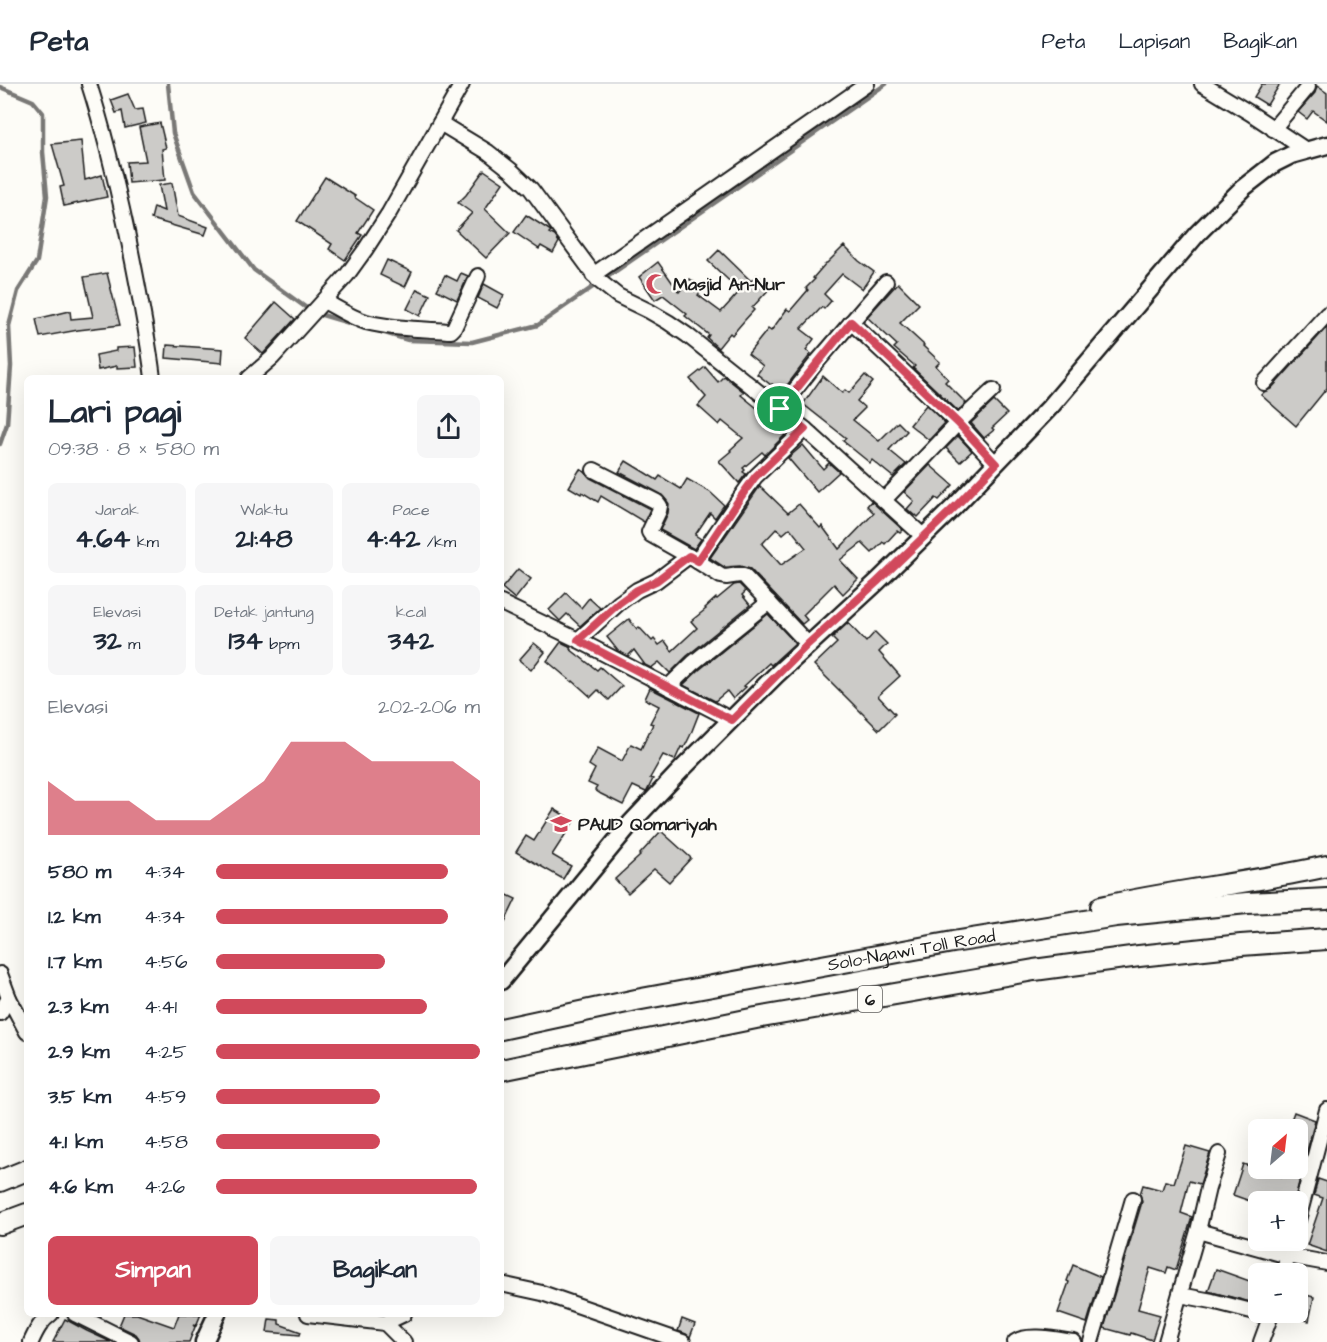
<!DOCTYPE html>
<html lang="id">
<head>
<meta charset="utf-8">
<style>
  body { margin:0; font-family:"Architects Daughter",sans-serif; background:#f6f6f7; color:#1f2937; height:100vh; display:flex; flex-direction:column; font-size:22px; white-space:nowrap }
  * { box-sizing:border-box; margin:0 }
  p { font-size:20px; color:#747a83 }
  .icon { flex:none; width:33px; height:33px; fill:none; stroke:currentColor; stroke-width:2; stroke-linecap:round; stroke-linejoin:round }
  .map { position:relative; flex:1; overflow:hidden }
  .side { position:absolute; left:24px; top:291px; width:480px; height:942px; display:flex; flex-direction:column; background:#fff; border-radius:9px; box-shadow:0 6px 24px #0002 }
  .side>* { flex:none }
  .needle { width:39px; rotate:28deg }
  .buttons { position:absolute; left:1248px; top:1035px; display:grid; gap:12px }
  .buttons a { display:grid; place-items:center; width:60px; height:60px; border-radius:9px; background:#fff; box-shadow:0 6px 24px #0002; font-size:30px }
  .pin { position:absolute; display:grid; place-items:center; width:51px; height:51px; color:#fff; margin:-26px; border:3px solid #fff; border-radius:50%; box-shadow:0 2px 6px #0007 }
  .round { display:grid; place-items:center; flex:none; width:63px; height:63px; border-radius:9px; background:#f6f6f7 }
  .head { display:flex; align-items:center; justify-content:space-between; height:102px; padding:0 24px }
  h1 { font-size:33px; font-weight:700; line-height:45px }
  .figures { display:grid; grid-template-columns:repeat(3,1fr); gap:9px; height:102px; padding:6px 24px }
  .figures div { display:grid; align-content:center; border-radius:9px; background:#f6f6f7; text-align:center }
  .figures b { font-size:26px; font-weight:700 }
  .figures small { font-size:16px; font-weight:400 }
  .figures p { font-size:16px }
  .chart { height:168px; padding:12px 24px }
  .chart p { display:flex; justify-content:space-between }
  .chart svg { width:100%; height:108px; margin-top:6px; fill:#d1495b; opacity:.7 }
  .button { display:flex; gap:12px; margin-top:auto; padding:12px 24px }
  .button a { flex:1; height:69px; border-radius:9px; background:#d1495b; color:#fff; font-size:24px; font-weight:700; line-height:69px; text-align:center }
  .button a+a { background:#f6f6f7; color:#1f2937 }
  ul { padding:0 24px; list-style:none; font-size:20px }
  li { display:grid; grid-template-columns:96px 72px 1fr; align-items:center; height:45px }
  li i { height:15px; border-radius:8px; background:#d1495b }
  header { display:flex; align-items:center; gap:36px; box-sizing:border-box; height:84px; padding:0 30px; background:#fff; border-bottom:2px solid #e0e1e3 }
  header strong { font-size:28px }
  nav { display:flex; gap:33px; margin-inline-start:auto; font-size:21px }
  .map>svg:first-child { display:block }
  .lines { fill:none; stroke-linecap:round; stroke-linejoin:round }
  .stream { stroke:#797876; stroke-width:4.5 }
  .building { fill:#cccbc8; stroke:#1c1c1c; stroke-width:1.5; fill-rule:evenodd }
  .minor-casing { stroke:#1c1c1c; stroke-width:18 }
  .major-casing { stroke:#1c1c1c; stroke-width:21 }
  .highway-casing { stroke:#1c1c1c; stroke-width:24 }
  .minor { stroke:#fdfcf7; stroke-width:14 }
  .major { stroke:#fdfcf7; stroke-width:16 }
  .highway { stroke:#fdfcf7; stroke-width:20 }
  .route-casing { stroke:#fff; stroke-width:12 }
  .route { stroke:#d1495b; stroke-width:8 }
  .labels { text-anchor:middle; stroke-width:4.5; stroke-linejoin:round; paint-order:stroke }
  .shield { fill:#fdfcf7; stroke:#605f5e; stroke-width:1.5 }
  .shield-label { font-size:16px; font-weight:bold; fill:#1c1c1c }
  .poi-label { font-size:18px; font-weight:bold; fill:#1c1c1c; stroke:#fdfcf7; text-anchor:start }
  .street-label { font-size:18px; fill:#1c1c1c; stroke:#fdfcf7 }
</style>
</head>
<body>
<header>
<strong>Peta</strong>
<nav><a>Peta</a><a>Lapisan</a><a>Bagikan</a></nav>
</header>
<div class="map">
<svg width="1327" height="1258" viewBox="0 0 1327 1258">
  <rect width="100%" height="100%" fill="#fdfcf7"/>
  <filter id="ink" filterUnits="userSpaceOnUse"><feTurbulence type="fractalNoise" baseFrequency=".0167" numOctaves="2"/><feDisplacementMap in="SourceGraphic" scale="12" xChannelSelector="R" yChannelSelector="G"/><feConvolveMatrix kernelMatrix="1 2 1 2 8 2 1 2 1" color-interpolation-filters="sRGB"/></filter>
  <g filter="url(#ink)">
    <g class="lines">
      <g class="stream">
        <path d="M168 0 173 49 194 108 254 186 312 228 356 241"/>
        <path d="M0 3 33 17 43 29V68L47 112 37 177 18 207 9 242 11 282 7 340 0 360"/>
        <path d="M375 246 408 256 472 258 538 241 886 0"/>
      </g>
    </g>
    <g class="building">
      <path d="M1262 0H1280L1267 21 1254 13Z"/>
      <path d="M1317 2 1327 9V37L1313 27 1307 35 1298 28 1315 9Z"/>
      <path d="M128 10 135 26 143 25 146 39 125 44 122 27 116 29 111 16Z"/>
      <path d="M160 39 166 64 162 65 165 96 129 99 127 78 146 77 139 43Z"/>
      <path d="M81 57 85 96 102 91 107 113 64 122 60 103 64 102 52 60Z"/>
      <path d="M484 86 503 99 485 125 510 149 486 174 456 146 472 129 458 119 466 111Z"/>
      <path d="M325 93 355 112 354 113 373 126 358 149 362 151 345 176 329 165 332 160 297 137Z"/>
      <path d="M172 99 178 132 208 143 205 151 151 135 154 123 164 127 159 101Z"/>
      <path d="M526 131 551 147 549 149 555 152 559 158 553 169 541 162 539 165 514 148Z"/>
      <path d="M844 162 859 177 874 188 862 205 842 190 824 210 831 217 824 225 822 223 801 245 814 255 806 266 811 270 782 308 772 300 771 301 757 290 763 282 748 270 768 245 771 247 787 225 790 227 808 206 806 204 815 195 813 194 826 179H827Z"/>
      <path d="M719 166 751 197 757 191 771 203 752 224 754 226 744 237 732 251 730 249 718 264 707 254 709 251 685 232 687 230 663 211 655 216 639 193 658 178 679 208 690 195 703 205 698 211 721 228 740 207 708 177Z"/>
      <path d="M387 176 412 188 405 203 380 191Z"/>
      <path d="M107 189 120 241 78 246 40 253 36 235 70 227 71 235 93 233 84 193Z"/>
      <path d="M461 189 468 192 457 216 437 206 445 191 457 197Z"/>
      <path d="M898 199 919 220 900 239 924 261 923 262 940 278 936 282 948 295 945 298 966 319 958 327 913 284 915 282 894 264 897 261 867 233Z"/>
      <path d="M484 200 504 211 497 224 478 214Z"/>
      <path d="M417 205 430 211 420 232 407 225Z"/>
      <path d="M276 218 295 235 263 270 245 254Z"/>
      <path d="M1327 243V304L1296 342 1261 311 1264 308 1271 305Z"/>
      <path d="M167 261 223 265 222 279 166 274Z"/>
      <path d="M135 263 137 283 117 284V282L98 286 96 271 116 267V264Z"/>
      <path d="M705 283 718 298 724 292 744 308 741 311 768 333 786 350 765 371 762 368 743 384 745 386 743 388 746 390 739 399 719 377 731 367 730 366 743 354 722 337 719 341 698 322 706 313 690 295Z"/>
      <path d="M865 291 873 298 857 317 865 324 853 336 879 357 898 338 907 347 889 366 906 380 893 393 872 376 870 379 843 357 846 354 803 320 823 292 842 309 845 306 849 309Z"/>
      <path d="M994 317 1007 330 992 344 994 346 984 354 971 339Z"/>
      <path d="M926 321 945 339 929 356 910 341Z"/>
      <path d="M958 352 972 367 960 378 946 364Z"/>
      <path d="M803 361 823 385 829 379 839 388 817 408 788 374Z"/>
      <path d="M626 377 657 396 660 392 681 405 687 395 710 408 724 421 715 434 710 429 695 451 701 455 694 465 660 446 668 429 669 420 667 417 661 410 619 388Z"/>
      <path d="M930 381 953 401 939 416 936 414 918 433 916 431 915 432 907 425 914 417 904 408Z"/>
      <path d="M580 385 585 388 590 394 650 425 644 438 601 412 598 418 582 408 581 410 569 403Z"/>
      <path d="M760 402 788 429 799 420 820 444 822 442 839 465 874 429 867 422 871 417 903 446 900 449 897 447 885 460 883 458 872 469 862 459 840 476 858 495 843 510 834 500 803 531 807 536 802 540 750 485 740 482 724 483 710 474ZM777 444 783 450 790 444 806 464 781 481 762 460Z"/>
      <path d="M518 485 531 495 515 515 502 504Z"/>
      <path d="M739 500 746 507 742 511 750 521 687 572 670 589 659 578 651 584 645 581 634 566 628 572 618 567 607 553 629 535 637 545 639 543 652 557 654 555 659 561 665 557 672 567 697 544 691 537 706 525 705 524 716 514 717 515 734 501Z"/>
      <path d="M566 509 581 524 589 514 600 524 580 542 567 530 560 537 549 526Z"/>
      <path d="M768 530 795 559 771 581 769 579 744 602 746 603 733 615 727 607 715 617 683 601 699 586Z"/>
      <path d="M848 539 866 558 875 548 887 560 879 568 900 592 878 612 895 630 879 646 814 581 837 559 832 554Z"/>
      <path d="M561 558 571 563 570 565 597 586 600 583 622 602 609 616 598 606 591 613 573 597 572 598 547 577Z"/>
      <path d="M534 559 545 568 531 586 519 576Z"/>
      <path d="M650 604 699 629 690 652 684 664 681 663 675 676 663 671 650 694 653 695 647 707 646 708 633 702 623 721 601 710 595 706 597 703 588 699 595 685 589 681 598 664 622 677 631 660 641 665 653 640 650 639 659 622 645 615Z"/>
      <path d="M554 725 574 737 552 771 571 782 563 795 516 768 526 752 534 757Z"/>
      <path d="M661 747 691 774 669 798 654 785 628 809 615 795 640 772 639 771Z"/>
      <path d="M501 808 516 815 501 846Z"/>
      <path d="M1294 1028 1315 1036 1294 1118H1287L1272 1113 1270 1118H1258V1120L1233 1111 1243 1080 1283 1093 1285 1088 1291 1089 1292 1084H1298V1064L1302 1048 1298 1047V1046L1288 1044Z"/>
      <path d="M1186 1062 1210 1069 1200 1100 1189 1097 1181 1129 1192 1133 1176 1186 1168 1183 1166 1189 1150 1184 1138 1225 1160 1231 1152 1256 1131 1249 1130 1251 1104 1244 1142 1118 1140 1110 1143 1101 1162 1106 1165 1097 1174 1099Z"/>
      <path d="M1318 1095 1327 1098V1168L1307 1161 1323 1114 1314 1111Z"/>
      <path d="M1073 1181 1101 1193 1087 1239 1058 1229 1069 1198 1067 1197Z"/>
      <path d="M1216 1185 1258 1200V1220L1208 1207Z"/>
      <path d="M1298 1209 1314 1213 1309 1237 1298 1234Z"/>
      <path d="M124 1230H137L174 1243 179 1230H201L196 1242 193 1241 195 1243 189 1258H140L139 1254 136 1250 119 1242Z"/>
      <path d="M65 1235 87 1247 111 1258H53Z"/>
      <path d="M269 1235 279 1236V1240L301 1248 300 1251 267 1248Z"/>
      <path d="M682 1235 695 1240 690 1253 686 1250 678 1247Z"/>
    </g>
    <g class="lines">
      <g class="minor-casing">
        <g id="minor">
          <path d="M89 0C105 50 116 97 127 148 137 197 147 245 153 294"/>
          <path d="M1202 0 1250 29 1306 66"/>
          <path d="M440 39 488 68 512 87 531 105 598 196 618 212 649 227 668 238 687 251 805 345 923 452"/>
          <path d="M1273 45 1308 3"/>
          <path d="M593 191 867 0"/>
          <path d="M324 217C337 224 352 234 366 238 394 245 422 245 451 247L454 244 478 192"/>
          <path d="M851 238 958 339 996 380"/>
          <path d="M249 294 272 274 347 191 365 166 389 129 462 0"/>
          <path d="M1264 299 1327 230"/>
          <path d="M780 325 817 278 886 198"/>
          <path d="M594 386 657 418 660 422 659 427 649 448 651 451 697 477 721 492 726 493 739 491 744 492 808 560"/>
          <path d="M884 416 958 339 993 306"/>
          <path d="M697 477 740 414 755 393 805 345"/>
          <path d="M501 519 578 556 732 636"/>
          <path d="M578 556 619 519 637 506 656 497 689 472"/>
          <path d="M668 603 693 579 769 518"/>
          <path d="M0 890 9 914 27 948"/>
          <path d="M0 929 9 914"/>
          <path d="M1298 1136 1327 1026"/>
          <path d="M1198 1147 1288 1172 1327 1179"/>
          <path d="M1283 1190 1292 1156"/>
          <path d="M501 1200 542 1209 683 1258"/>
          <path d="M1180 1211 1212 1217 1271 1232"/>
          <path d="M75 1230 131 1258"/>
          <path d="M308 1230 385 1239 404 1258"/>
          <path d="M385 1239 404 1230"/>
          <path d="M31 1258C36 1247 41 1237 51 1230"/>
          <path d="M1015 1258C1027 1249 1059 1256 1074 1258"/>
          <path d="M1091 1258 1133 1115"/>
          <path d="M1166 1258 1198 1147 1208 1104 1219 1070"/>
          <path d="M1261 1258 1272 1228"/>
        </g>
      </g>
      <g class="major-casing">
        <g id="major">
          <path d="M501 897 631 739 681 686 776 591 877 498 955 422 1051 322 1197 150 1243 104 1275 79 1291 71 1327 61"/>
          <path d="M204 1258 217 1230"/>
        </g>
      </g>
      <g class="highway-casing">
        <g id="highway">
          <path d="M1101 823C1176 806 1252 799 1327 782"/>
          <path id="s1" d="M501 945 636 916 953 858 1116 832 1247 819 1327 815"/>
          <path d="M501 986 756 934 1034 886 1139 872 1241 861 1327 855"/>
          <path d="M0 1097 27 1086"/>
          <path d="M0 1140 27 1130"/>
        </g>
      </g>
      <use href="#minor" class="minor"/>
      <use href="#major" class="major"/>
      <use href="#highway" class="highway"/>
    </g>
  </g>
  <g class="lines" filter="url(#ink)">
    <g class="route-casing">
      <path id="route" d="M851 238 958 339 996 380 956 422 877 498 808 560 732 636 578 556 619 519 637 506 656 497 689 472 698 477 740 414 755 393 805 345 780 325Z"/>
    </g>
    <use href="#route" class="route"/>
  </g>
  <defs>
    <g id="mosque-bare" transform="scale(1.62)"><path d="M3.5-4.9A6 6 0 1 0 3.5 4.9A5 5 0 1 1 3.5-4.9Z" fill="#d1495b" stroke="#fdfcf7" stroke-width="2.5" paint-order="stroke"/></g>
    <g id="school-bare" transform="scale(1.62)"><path d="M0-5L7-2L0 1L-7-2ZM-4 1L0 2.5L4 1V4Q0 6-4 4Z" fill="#d1495b" stroke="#fdfcf7" stroke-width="2.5" paint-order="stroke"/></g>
  </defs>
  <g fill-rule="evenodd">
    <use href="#mosque-bare" x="656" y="200"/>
    <use href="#school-bare" x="561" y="740"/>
  </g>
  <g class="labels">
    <rect class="shield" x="858" y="902" width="24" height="26" rx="4.5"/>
    <g class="shield-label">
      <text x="870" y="921">6</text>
    </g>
    <g class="poi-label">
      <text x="673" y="206">Masjid An-Nur</text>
      <text x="578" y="746">PAUD Qomariyah</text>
    </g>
    <g class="street-label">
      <text dy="6" stroke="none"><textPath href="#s1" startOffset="418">Solo–Ngawi Toll Road</textPath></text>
    </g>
  </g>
</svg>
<div class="buttons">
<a><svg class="needle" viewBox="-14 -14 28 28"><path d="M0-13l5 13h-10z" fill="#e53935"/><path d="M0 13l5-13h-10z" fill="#747a83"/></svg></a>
<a>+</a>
<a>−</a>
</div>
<div class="pin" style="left:780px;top:325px;background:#1e9e55"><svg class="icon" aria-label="arrive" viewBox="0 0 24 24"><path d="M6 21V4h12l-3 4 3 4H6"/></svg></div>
<section class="side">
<div class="head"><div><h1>Lari pagi</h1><p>09:38 · 8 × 580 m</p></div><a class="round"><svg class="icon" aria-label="share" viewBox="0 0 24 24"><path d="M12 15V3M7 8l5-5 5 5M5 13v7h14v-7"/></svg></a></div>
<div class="figures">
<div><p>Jarak</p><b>4.64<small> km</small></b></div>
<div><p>Waktu</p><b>21:48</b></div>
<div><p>Pace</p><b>4:42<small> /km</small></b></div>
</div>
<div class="figures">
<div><p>Elevasi</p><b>32<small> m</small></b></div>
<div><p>Detak jantung</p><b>134<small> bpm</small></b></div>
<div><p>kcal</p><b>342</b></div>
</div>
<div class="chart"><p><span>Elevasi</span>202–206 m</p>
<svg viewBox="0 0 160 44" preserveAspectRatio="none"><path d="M0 44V22L10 30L20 30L30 30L40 38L50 38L60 38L70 30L80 22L90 6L100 6L110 6L120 14L130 14L140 14L150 14L160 22V44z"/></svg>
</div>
<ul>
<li><b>580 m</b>4:34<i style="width:88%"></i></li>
<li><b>1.2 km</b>4:34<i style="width:88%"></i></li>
<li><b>1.7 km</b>4:56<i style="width:64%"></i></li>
<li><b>2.3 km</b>4:41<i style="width:80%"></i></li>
<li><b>2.9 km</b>4:25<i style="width:100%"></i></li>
<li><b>3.5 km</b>4:59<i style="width:62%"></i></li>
<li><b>4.1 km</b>4:58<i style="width:62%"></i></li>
<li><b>4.6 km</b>4:26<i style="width:99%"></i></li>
</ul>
<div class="button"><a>Simpan</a><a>Bagikan</a></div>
</section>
</div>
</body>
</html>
